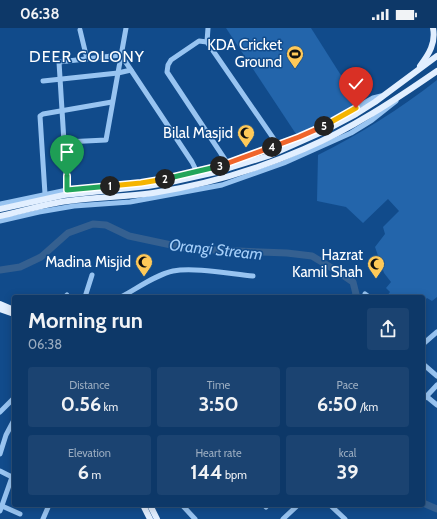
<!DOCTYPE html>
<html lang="en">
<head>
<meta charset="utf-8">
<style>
  body { margin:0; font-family:Cabin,sans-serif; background:#1b4371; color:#f1f3f6; height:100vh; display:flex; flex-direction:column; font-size:15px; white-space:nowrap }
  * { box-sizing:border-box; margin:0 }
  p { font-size:13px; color:#9aacc0 }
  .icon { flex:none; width:22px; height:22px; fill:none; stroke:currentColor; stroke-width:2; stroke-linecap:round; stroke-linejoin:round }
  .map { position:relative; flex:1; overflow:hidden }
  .panel { position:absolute; left:12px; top:267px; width:413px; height:212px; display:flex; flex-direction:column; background:#0d3868; border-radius:4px; box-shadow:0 2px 10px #0003,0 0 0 1px #2d527c }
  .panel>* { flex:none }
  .pin { position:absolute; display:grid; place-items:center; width:34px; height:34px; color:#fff; margin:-41px -17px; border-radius:50% 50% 50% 0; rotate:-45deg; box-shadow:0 0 4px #0007 }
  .pin .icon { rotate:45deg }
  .km { position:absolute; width:20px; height:20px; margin:-10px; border-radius:50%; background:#222; color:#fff; font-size:11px; line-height:20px; text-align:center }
  .round { display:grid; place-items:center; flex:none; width:42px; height:42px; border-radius:4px; background:#1b4371 }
  .headline { display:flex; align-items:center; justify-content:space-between; height:68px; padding:0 16px }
  h1 { font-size:22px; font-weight:800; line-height:30px }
  .figures { display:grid; grid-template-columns:repeat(3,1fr); gap:6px; height:68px; padding:4px 16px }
  .figures div { display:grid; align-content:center; border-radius:4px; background:#1b4371; text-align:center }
  .figures b { font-size:20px; font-weight:800 }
  .figures small { font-size:11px; font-weight:400 }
  .figures p { font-size:11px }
  .status { display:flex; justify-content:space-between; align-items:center; height:28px; padding:0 20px; background:#0d3868; direction:ltr }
  .status svg { height:11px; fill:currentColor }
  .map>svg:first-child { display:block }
  .green { fill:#2365ab }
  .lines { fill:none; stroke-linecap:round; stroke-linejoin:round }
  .river { stroke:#356090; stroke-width:7 }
  .minor { stroke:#98c4f1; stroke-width:5 }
  .major { stroke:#e2efff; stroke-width:6 }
  .split-1-casing { stroke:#fff; stroke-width:8 }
  .split-2-casing { stroke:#fff; stroke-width:8 }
  .split-3-casing { stroke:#fff; stroke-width:8 }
  .split-4-casing { stroke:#fff; stroke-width:8 }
  .split-5-casing { stroke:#fff; stroke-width:8 }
  .split-6-casing { stroke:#fff; stroke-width:8 }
  .split-1 { stroke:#22a559; stroke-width:5 }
  .split-2 { stroke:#f5b400; stroke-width:5 }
  .split-3 { stroke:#22a559; stroke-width:5 }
  .split-4 { stroke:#f0652b; stroke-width:5 }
  .split-5 { stroke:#f0652b; stroke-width:5 }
  .split-6 { stroke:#f5b400; stroke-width:5 }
  .labels { text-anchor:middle; stroke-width:3; stroke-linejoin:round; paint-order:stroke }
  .poi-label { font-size:15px; fill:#fff; stroke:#114b8b; text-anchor:end }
  .neighbourhood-label { font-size:16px; letter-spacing:1px; fill:#fff; stroke:#114b8b }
  .water-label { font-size:16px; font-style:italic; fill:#a4cef9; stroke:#114b8b }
</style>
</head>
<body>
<div class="status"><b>06:38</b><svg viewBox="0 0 49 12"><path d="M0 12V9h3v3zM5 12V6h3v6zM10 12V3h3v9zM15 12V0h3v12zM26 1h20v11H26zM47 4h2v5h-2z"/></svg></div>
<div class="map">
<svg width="437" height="491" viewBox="0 0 437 491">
  <rect width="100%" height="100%" fill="#114b8b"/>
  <g class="green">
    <path d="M226 0H311L361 79 298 109Z"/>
    <path d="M437 52V269L432 273 427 270 423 274V269H386L390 264 386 260 391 254 384 245 375 219 385 206 383 199 399 183 388 171 363 195 346 179 317 173 318 127C360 106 400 81 437 52Z"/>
  </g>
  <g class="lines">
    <g class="river">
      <path d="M0 242 20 239 41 229 68 205 93 196 106 197 129 208 190 221 287 225 312 228 340 245 353 254 356 266 354 269"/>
      <path d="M423 475 437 481"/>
    </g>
    <g class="minor">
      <path d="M80 2 87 31"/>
      <path d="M207 14 208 0"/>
      <path d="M121 27 192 134 197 144"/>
      <path d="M43 53 118 45 131 42"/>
      <path d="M65 114 106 112 126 0"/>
      <path d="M228 136 167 44 168 37 171 32 199 13 207 14 278 117"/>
      <path d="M67 162 59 34 121 27"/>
      <path d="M45 166 40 88 43 86 112 74"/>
      <path d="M0 176 67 162 141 155 197 144 228 136 313 104 373 70 381 68"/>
      <path d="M0 193 39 184 74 178 130 174 222 157 284 135 351 105 372 92 396 73"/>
      <path d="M365 266 369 269"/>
      <path d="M65 269 67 267"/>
      <path d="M85 269 92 247"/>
      <path d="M121 269C138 260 155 247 173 243 194 239 231 246 253 248"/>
      <path d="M423 316 437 304"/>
      <path d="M423 336 437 348"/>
      <path d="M426 368 437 377"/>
      <path d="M423 372 437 357"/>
      <path d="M0 384 14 370"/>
      <path d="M0 426 6 407 14 392"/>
      <path d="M0 443 12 449"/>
      <path d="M182 477 195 491"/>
      <path d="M264 477 266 479"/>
      <path d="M330 477 345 491"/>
      <path d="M2 478 20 486"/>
      <path d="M0 483 12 449 14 447"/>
      <path d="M43 491 49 477"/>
      <path d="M283 491 298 477"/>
    </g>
    <g class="major">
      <path d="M420 38C429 26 436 15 433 0"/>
      <path d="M0 181 64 167 148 158 171 154 216 144 268 128 322 104 356 86 375 74 437 28"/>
      <path d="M0 188C23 183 45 176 68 173 96 169 125 169 153 165 204 157 256 142 304 121 351 101 395 72 437 43"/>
      <path d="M0 276 14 282"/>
      <path d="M0 281 14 286"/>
      <path d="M143 477 150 491"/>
      <path d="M150 477 157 491"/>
    </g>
  </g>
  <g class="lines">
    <g class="split-1-casing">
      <path id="split-1" d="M67 148V162L110 158"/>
    </g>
    <g class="split-2-casing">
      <path id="split-2" d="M110 158 141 155 165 151"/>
    </g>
    <g class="split-3-casing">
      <path id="split-3" d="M165 151 220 138"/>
    </g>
    <g class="split-4-casing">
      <path id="split-4" d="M220 138 272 119"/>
    </g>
    <g class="split-5-casing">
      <path id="split-5" d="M272 119 299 109 324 98"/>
    </g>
    <g class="split-6-casing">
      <path id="split-6" d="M324 98 356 80"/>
    </g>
    <use href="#split-1" class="split-1"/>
    <use href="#split-2" class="split-2"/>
    <use href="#split-3" class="split-3"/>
    <use href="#split-4" class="split-4"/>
    <use href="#split-5" class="split-5"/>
    <use href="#split-6" class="split-6"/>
  </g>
  <defs>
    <g id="stadium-pin" transform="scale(0.9)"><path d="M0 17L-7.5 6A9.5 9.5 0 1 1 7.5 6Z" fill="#ffc958" stroke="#114b8b"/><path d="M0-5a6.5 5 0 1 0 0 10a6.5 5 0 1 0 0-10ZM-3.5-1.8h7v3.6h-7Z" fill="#111"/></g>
    <g id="mosque-pin" transform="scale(0.9)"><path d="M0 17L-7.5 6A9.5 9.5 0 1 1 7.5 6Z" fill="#ffc958" stroke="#114b8b"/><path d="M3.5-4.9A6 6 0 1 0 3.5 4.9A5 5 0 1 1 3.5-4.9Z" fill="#111"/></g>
  </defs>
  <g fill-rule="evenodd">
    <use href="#stadium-pin" x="295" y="26"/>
    <use href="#mosque-pin" x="246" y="105"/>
    <use href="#mosque-pin" x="144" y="234"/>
    <use href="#mosque-pin" x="376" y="236"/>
  </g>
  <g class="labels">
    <g class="poi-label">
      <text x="282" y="22">KDA Cricket<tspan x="282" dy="17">Ground</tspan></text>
      <text x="233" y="110">Bilal Masjid</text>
      <text x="363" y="232">Hazrat<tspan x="363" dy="17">Kamil Shah</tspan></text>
      <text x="131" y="239">Madina Misjid</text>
    </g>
    <g class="neighbourhood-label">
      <text x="87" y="34">DEER COLONY</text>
    </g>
    <g class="water-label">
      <text transform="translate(216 221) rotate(6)" y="6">Orangi Stream</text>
    </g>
  </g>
</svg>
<div class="pin" style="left:67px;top:148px;background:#1e9e55"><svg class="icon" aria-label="arrive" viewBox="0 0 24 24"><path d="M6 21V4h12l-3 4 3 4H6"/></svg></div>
<div class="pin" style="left:356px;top:80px;background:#d93025"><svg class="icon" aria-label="check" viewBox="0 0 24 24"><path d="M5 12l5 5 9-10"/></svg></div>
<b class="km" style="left:110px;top:158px">1</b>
<b class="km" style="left:165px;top:151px">2</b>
<b class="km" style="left:220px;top:138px">3</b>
<b class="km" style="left:272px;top:119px">4</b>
<b class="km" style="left:324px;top:98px">5</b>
<section class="panel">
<div class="headline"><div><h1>Morning run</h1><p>06:38</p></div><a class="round"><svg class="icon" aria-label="share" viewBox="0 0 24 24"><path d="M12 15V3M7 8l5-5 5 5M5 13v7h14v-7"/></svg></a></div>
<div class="figures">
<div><p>Distance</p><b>0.56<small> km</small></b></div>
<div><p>Time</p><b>3:50</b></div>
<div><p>Pace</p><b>6:50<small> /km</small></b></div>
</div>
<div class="figures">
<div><p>Elevation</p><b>6<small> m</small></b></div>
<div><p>Heart rate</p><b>144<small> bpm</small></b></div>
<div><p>kcal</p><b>39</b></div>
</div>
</section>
</div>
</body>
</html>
